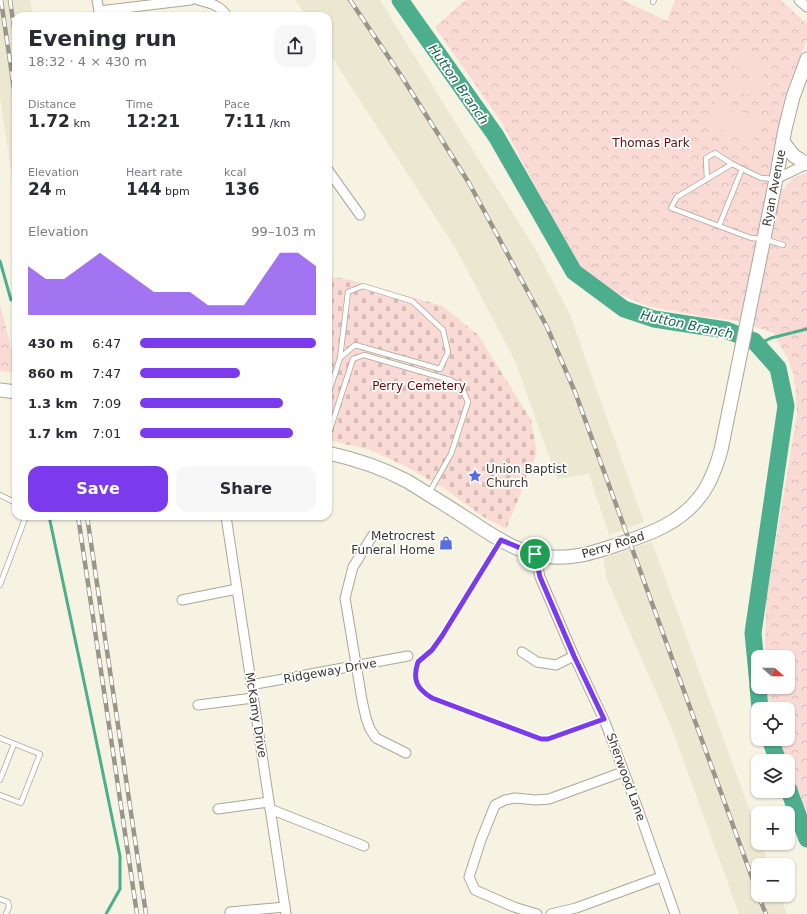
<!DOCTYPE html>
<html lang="en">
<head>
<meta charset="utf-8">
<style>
  body { margin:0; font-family:"DejaVu Sans",sans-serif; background:#f7f7f7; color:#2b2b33; height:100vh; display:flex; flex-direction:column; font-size:15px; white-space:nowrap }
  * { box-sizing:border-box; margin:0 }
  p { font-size:13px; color:#7c7c81 }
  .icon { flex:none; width:22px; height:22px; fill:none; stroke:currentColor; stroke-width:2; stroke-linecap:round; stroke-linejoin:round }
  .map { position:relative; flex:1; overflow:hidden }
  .panel { position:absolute; left:12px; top:12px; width:320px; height:508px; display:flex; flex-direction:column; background:#fff; border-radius:12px; box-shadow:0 1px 3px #0004 }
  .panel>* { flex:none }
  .needle { width:26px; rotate:111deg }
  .tools { position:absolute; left:751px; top:650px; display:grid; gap:8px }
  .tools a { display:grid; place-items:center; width:44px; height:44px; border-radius:8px; background:#fff; box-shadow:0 1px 3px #0004; font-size:20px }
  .pin { position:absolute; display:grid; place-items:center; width:34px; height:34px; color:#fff; margin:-17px; border:2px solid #fff; border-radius:50%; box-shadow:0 1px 4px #0007 }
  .round { display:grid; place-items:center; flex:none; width:42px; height:42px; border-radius:12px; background:#f7f7f7 }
  .head { display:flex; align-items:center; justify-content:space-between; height:68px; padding:0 16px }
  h1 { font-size:22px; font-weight:600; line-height:30px }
  .metrics { display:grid; grid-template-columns:repeat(3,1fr); gap:6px; height:68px; padding:4px 16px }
  .metrics div { display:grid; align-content:center }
  .metrics b { font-size:17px; font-weight:600 }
  .metrics small { font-size:11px; font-weight:400 }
  .metrics p { font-size:11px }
  .chart { height:112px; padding:8px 16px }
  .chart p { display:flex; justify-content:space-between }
  .chart svg { width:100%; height:72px; margin-top:4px; fill:#7c3aed; opacity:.7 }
  .cta { display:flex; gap:8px; margin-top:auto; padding:8px 16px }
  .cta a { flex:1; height:46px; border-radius:12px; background:#7c3aed; color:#fff; font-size:16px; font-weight:600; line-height:46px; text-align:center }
  .cta a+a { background:#f7f7f7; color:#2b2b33 }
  ul { padding:0 16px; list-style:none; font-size:13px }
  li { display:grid; grid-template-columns:64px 48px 1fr; align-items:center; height:30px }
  li i { height:10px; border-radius:5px; background:#7c3aed }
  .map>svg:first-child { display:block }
  .built { fill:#ece7d0 }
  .forest { fill:url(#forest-crowns) }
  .cemetery { fill:url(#cemetery-stones) }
  .pitch { fill:#fadad5 }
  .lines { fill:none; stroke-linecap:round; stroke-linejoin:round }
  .stream { stroke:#4cae8c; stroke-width:3 }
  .river { stroke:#4cae8c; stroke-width:17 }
  .lane-casing { stroke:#aaa798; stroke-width:6 }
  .street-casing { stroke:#aaa798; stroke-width:11 }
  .secondary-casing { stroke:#aaa798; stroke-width:15 }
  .lane { stroke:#fff; stroke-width:4.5 }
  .street { stroke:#fff; stroke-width:9 }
  .secondary { stroke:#fff; stroke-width:13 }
  .rail-casing { stroke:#98968b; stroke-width:4.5 }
  .rail { stroke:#fff; stroke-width:3; stroke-dasharray:9; stroke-linecap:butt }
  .route-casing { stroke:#fff; stroke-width:8 }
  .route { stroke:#7c3aed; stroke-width:5 }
  .labels { text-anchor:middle; stroke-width:3.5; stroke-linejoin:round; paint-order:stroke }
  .park-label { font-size:12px; fill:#5b0e0c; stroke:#fff }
  .street-label { font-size:12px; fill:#383731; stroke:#fff }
  .poi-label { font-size:12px; fill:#383731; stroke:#fff; text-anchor:start }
  .water-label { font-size:13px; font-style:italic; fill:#19644c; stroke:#fff }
</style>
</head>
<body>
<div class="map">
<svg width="807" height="914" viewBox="0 0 807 914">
  <defs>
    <pattern id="forest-crowns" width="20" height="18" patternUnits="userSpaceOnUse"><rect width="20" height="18" fill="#fadad5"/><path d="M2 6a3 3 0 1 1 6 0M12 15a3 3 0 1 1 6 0" fill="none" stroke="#d7bcb7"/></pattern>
    <pattern id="cemetery-stones" width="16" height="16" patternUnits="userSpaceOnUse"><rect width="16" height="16" fill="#fadad5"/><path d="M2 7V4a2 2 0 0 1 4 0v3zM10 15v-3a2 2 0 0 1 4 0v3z" fill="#d7bcb7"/></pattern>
  </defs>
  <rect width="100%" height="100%" fill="#f6f3e3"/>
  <g class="built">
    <path d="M0 0H30L33 16H16V204L0 97Z"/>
    <path d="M295 0H380L450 114 538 253 570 315 644 522 609 535 589 474 557 479 516 363 456 249 328 51V16H306Z"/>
    <path d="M652 542 758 834V843H761L769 865H758V895H780L787 914H739L671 726 607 580 603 558Z"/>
  </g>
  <g class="forest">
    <path d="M465 0H623L667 21 675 0H781L807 24V39L784 99 767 186 784 189 793 178 807 173V814L788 764V761L786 760 780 739H788V709H771L765 687H788V657H765L766 601 797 414C796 398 796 380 790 364 786 353 778 344 774 333L738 321 701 316 648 306 611 291 583 270 549 213 502 123 435 27Z"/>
    <path d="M0 304 16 366V373L0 371Z"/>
  </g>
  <path class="cemetery" d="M328 276 351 280 443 306 478 335 531 420 537 453 506 529 485 518 445 489 407 467 371 450 328 440Z"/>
  <g class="pitch">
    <path d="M738 54 768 64 763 77 734 66Z"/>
    <path d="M730 74 760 85 755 97 725 87Z"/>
    <path d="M715 101 761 119 752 142 706 125Z"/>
  </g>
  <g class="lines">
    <g class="stream">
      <path d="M0 261 11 300"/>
      <path d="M757 345 771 338 807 329"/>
      <path d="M49 516 86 691 120 856V889L106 914"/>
    </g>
    <g class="river">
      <path d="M400 0 496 136 574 272 624 309 654 319 726 330 754 341 778 368 786 406 753 633 758 685"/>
      <path d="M758 687 760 709"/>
      <path d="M770 739 778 761"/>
      <path d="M788 788 807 839"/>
    </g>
    <g class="lane-casing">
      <g id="lane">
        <path d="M653 2 654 0"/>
        <path d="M707 179 706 158 715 153 732 164"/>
        <path d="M774 179 761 178 732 164 677 197 671 208 751 238 764 239 783 245"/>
        <path d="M719 226 742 169"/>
        <path d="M328 395 340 358 348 292 363 286 412 301 443 330 448 352 440 369 355 345 340 358"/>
        <path d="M328 436 353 359 364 355 450 380 461 386 468 402 451 454 429 493"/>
        <path d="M0 495 16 503"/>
        <path d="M500 542 442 636 432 650 417 662C413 680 417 689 432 698L541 739H548L604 719"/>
        <path d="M0 585 26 516"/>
        <path d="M0 738 40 754 21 803 0 795"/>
        <path d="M0 780 14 744"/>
        <path d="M0 899 8 902 9 907 6 914"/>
      </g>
    </g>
    <g class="street-casing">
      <g id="street">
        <path d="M97 0 100 16"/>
        <path d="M198 0C210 3 220 5 227 16"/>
        <path d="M799 0 807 7"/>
        <path d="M99 11 191 0"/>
        <path d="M328 170 360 215"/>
        <path d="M776 179 807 164"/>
        <path d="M226 516 286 914"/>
        <path d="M373 535 353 567 345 598 362 700 366 718 370 729 376 738 406 753"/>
        <path d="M535 554 540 577 574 656 605 722 638 809 675 914"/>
        <path d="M182 600 237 589"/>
        <path d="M522 652 537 662 556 665 574 656"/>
        <path d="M251 685 408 656"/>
        <path d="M198 705 253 698"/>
        <path d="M218 809 269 802"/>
        <path d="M270 809 364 846"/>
        <path d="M230 912 285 907"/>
        <path d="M537 914 514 907 475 890 469 877 481 840 495 805 505 800 515 798 536 800 549 799 623 772"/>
        <path d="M551 914 576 908 661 877"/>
      </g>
    </g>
    <g class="secondary-casing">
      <g id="secondary">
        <path d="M783 142 794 156 807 164"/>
        <path d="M0 390 16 392"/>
        <path d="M328 453C356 459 382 468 407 481 428 494 449 507 469 520 490 534 512 549 537 555 568 562 596 552 625 542 652 533 680 522 698 499 710 485 716 468 721 450L776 179 785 129 793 97 807 59"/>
      </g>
    </g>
    <use href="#lane" class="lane"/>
    <use href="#street" class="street"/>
    <use href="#secondary" class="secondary"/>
    <g class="rail-casing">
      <g id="rail">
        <path d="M1 0 16 102"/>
        <path d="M10 0 16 41"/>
        <path d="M350 0 402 77 469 183 547 327 575 392 758 894"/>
        <path d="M78 516 137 914"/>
        <path d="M87 516 146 914"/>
        <path d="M758 895 766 914"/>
      </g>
    </g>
    <use href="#rail" class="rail"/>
  </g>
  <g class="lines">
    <g class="route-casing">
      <path id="route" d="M501 540 535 554 540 577 574 656 604 719 548 739H541L432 698C417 689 412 680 418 662L432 650 442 636Z"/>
    </g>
    <use href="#route" class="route"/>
  </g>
  <defs>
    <g id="sight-bare" transform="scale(1.08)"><path d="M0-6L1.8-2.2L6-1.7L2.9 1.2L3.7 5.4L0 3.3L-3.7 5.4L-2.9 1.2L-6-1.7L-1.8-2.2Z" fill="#576de3" stroke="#fff" stroke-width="2.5" paint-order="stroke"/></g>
    <g id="shop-bare" transform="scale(1.08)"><path d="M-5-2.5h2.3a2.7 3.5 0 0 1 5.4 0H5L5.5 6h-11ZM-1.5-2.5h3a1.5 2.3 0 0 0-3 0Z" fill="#576de3" stroke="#fff" stroke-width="2.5" paint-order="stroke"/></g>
  </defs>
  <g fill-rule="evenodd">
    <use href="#sight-bare" x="475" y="476"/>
    <use href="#shop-bare" x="446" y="543"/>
  </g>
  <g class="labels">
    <g class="park-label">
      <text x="651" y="147">Thomas Park</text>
      <text x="419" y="390">Perry Cemetery</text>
    </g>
    <g class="street-label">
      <text transform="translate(774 188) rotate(-79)" y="4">Ryan Avenue</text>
      <text transform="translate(613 545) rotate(-17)" y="4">Perry Road</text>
      <text transform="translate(330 671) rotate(-10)" y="4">Ridgeway Drive</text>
      <text transform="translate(256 715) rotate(81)" y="4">McKamy Drive</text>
      <text transform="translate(626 777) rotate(70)" y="4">Sherwood Lane</text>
    </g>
    <g class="poi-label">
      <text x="486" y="473">Union Baptist<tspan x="486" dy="14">Church</tspan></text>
      <text x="435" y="540" text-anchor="end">Metrocrest<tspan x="435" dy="14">Funeral Home</tspan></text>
    </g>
    <g class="water-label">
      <text transform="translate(459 84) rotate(55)" y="5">Hutton Branch</text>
      <text transform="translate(687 324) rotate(12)" y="5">Hutton Branch</text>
    </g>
  </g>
</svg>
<div class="tools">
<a><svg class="needle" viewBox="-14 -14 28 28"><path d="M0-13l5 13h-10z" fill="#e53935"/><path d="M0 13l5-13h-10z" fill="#7c7c81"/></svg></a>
<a><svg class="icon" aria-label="locate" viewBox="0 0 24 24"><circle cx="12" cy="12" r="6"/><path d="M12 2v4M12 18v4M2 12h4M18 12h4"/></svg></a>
<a><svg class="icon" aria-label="layers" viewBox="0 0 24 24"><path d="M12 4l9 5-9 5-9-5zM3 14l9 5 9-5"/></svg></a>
<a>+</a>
<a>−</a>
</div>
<div class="pin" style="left:535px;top:554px;background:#1e9e55"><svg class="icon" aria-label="arrive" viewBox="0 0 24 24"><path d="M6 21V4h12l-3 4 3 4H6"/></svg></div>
<section class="panel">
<div class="head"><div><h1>Evening run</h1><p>18:32 · 4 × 430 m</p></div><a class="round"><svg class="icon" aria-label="share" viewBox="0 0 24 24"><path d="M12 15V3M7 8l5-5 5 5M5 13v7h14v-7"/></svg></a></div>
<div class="metrics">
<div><p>Distance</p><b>1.72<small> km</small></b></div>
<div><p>Time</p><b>12:21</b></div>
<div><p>Pace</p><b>7:11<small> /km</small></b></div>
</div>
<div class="metrics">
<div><p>Elevation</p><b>24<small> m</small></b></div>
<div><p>Heart rate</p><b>144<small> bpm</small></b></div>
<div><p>kcal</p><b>136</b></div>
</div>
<div class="chart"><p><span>Elevation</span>99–103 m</p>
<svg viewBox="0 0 160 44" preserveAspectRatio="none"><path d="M0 44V14L10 22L20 22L30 14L40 6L50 14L60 22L70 30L80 30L90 30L100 38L110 38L120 38L130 22L140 6L150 6L160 14V44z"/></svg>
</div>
<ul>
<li><b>430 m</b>6:47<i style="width:100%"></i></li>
<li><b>860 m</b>7:47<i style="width:57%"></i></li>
<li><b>1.3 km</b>7:09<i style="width:81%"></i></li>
<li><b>1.7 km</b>7:01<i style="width:87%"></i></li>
</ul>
<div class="cta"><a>Save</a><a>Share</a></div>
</section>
</div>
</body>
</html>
